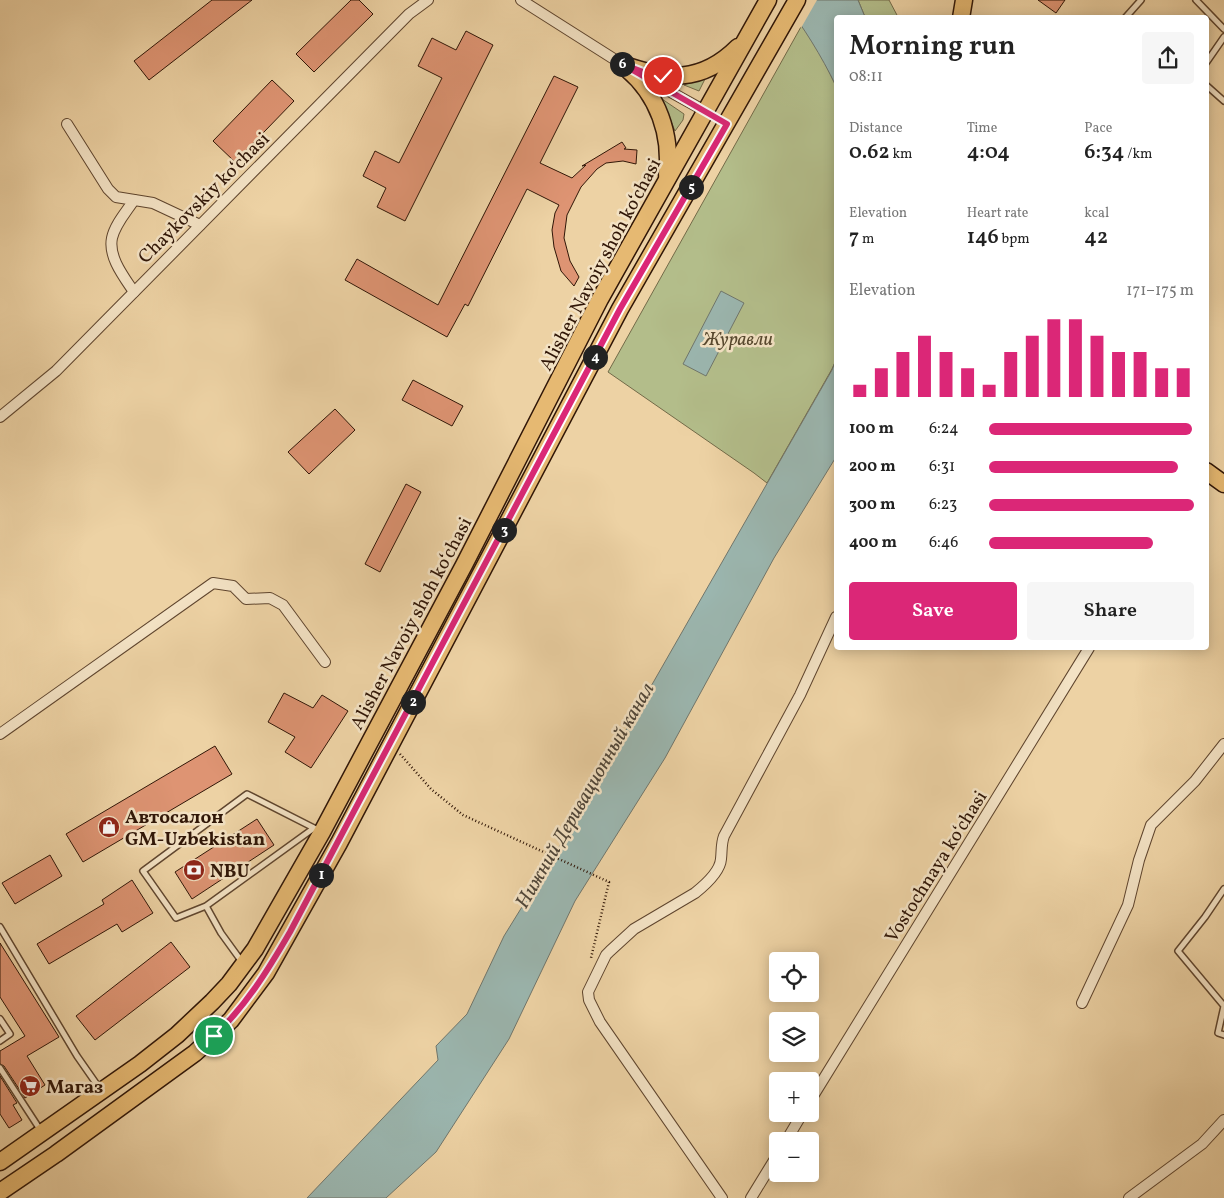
<!DOCTYPE html>
<html lang="en">
<head>
<meta charset="utf-8">
<style>
  body { margin:0; font-family:Vollkorn,serif; background:#f6f6f6; color:#222; height:100vh; display:flex; flex-direction:column; font-size:19px; white-space:nowrap }
  * { box-sizing:border-box; margin:0 }
  p { font-size:16px; color:#767676 }
  .icon { flex:none; width:28px; height:28px; fill:none; stroke:currentColor; stroke-width:2; stroke-linecap:round; stroke-linejoin:round }
  .map { position:relative; flex:1; overflow:hidden }
  .panel { position:absolute; left:834px; top:15px; width:375px; height:635px; display:flex; flex-direction:column; background:#fff; border-radius:5px; box-shadow:0 2px 12px #0003 }
  .panel>* { flex:none }
  .buttons { position:absolute; left:769px; top:952px; display:grid; gap:10px }
  .buttons a { display:grid; place-items:center; width:50px; height:50px; border-radius:5px; background:#fff; box-shadow:0 2px 12px #0003; font-size:25px }
  .pin { position:absolute; display:grid; place-items:center; width:42px; height:42px; color:#fff; margin:-21px; border:2px solid #fff; border-radius:50%; box-shadow:0 1px 5px #0007 }
  .km { position:absolute; width:25px; height:25px; margin:-12px; border-radius:50%; background:#222; color:#fff; font-size:14px; line-height:25px; text-align:center }
  .round { display:grid; place-items:center; flex:none; width:52px; height:52px; border-radius:5px; background:#f6f6f6 }
  .summary { display:flex; align-items:center; justify-content:space-between; height:85px; padding:0 15px }
  h1 { font-size:28px; font-weight:600; line-height:38px }
  .metrics { display:grid; grid-template-columns:repeat(3,1fr); gap:8px; height:85px; padding:5px 15px }
  .metrics div { display:grid; align-content:center }
  .metrics b { font-size:21px; font-weight:600 }
  .metrics small { font-size:14px; font-weight:400 }
  .metrics p { font-size:14px }
  .chart { height:140px; padding:10px 15px }
  .chart p { display:flex; justify-content:space-between }
  .chart svg { width:100%; height:90px; margin-top:5px; stroke:#db2777; stroke-width:6 }
  .button { display:flex; gap:10px; margin-top:auto; padding:10px 15px }
  .button a { flex:1; height:58px; border-radius:5px; background:#db2777; color:#fff; font-size:20px; font-weight:600; line-height:58px; text-align:center }
  .button a+a { background:#f6f6f6; color:#222 }
  ul { padding:0 15px; list-style:none; font-size:16px }
  li { display:grid; grid-template-columns:80px 60px 1fr; align-items:center; height:38px }
  li i { height:12px; border-radius:6px; background:#db2777 }
  .map>svg:first-child { display:block }
  .green { fill:#b3bd8a; stroke:#726a48 }
  .water { fill:#9bb6af; stroke:#70766c }
  .pier { fill:#edd2a4 }
  .building { fill:#de9473; stroke:#301607 }
  .lines { fill:none; stroke-linecap:round; stroke-linejoin:round }
  .service-casing { stroke:#5f452e; stroke-width:8 }
  .minor-casing { stroke:#5f452e; stroke-width:12 }
  .primary-casing { stroke:#301607; stroke-width:19 }
  .path { stroke:#301607; stroke-width:2.5; stroke-dasharray:1 2.5; stroke-linecap:butt }
  .service { stroke:#f3e2c4; stroke-width:5 }
  .minor { stroke:#f3e2c4; stroke-width:10 }
  .primary { stroke:#e6b972; stroke-width:16 }
  .route-casing { stroke:#fff; stroke-width:10 }
  .route { stroke:#db2777; stroke-width:6 }
  .labels { text-anchor:middle; stroke-width:5; stroke-linejoin:round; paint-order:stroke }
  .street-label { font-size:19px; fill:#301607; stroke:#f3e2c4 }
  .park-label { font-size:19px; font-style:italic; fill:#57482e; stroke:#f3e2c4 }
  .poi-label { font-size:19px; font-weight:bold; fill:#301607; stroke:#f3e2c4; text-anchor:start }
  .water-label { font-size:20px; font-style:italic; fill:#504639; stroke:#f3e2c4 }
</style>
</head>
<body>
<div class="map">
<svg width="1224" height="1198" viewBox="0 0 1224 1198">
  <rect width="100%" height="100%" fill="#edd2a4"/>
  <filter id="stains"><feTurbulence type="fractalNoise" baseFrequency=".004" numOctaves="4"/><feColorMatrix values="0 0 0 0 .2 0 0 0 0 .09 0 0 0 0 .02 0 0 0 .5 -.17"/></filter>
  <radialGradient id="worn" r=".72"><stop offset=".6" stop-color="#630" stop-opacity="0"/><stop offset="1" stop-color="#630" stop-opacity=".3"/></radialGradient>
  <g class="green">
    <path d="M858 0H889L898 17H865Z"/>
    <path d="M802 25 820 53 836 86V360L832 369 767 483 754 473 608 372Z"/>
    <path d="M706 77 699 91 684 85Z"/>
    <path d="M662 99 684 114 683 120 675 131Z"/>
  </g>
  <g class="water">
    <path d="M783 0H858L865 17 836 18V86C821 55 804 28 783 0Z"/>
    <path d="M721 291 744 303 706 376 683 364Z"/>
    <path d="M836 360V457L774 558 665 758 575 901 509 1039 436 1152 386 1198H307L438 1060 436 1046 467 1014 504 936 559 847 832 370Z"/>
  </g>
  <path class="pier" d="M781 0H817L801 28Z"/>
  <g class="building">
    <path d="M212 0H252L149 80 134 61Z"/>
    <path d="M351 0H359L373 14 314 72 296 54Z"/>
    <path d="M1038 0H1065L1056 13Z"/>
    <path d="M466 31 493 45 405 221 377 207 386 188 363 176 375 151 399 163 442 78 418 66 432 38 456 50Z"/>
    <path d="M554 76 578 87 540 163 572 178 586 165 582 166 622 142 626 148 624 149 637 150 636 164 623 161 606 163 597 169 581 187 567 215 564 238 570 261 579 277 574 286 561 271 554 247 552 230 555 213 559 205 527 189 468 306 465 304 447 337 345 280 357 259 438 305Z"/>
    <path d="M272 80 294 101 235 162 213 141Z"/>
    <path d="M413 380 463 406 452 426 402 400Z"/>
    <path d="M335 409 355 430 309 474 288 452Z"/>
    <path d="M406 484 421 492 380 572 365 564Z"/>
    <path d="M284 693 313 708 322 695 348 711 311 768 285 752 295 737 268 722Z"/>
    <path d="M215 746 232 774 83 862 66 834Z"/>
    <path d="M257 819 274 845 192 899 175 872Z"/>
    <path d="M50 855 62 876 15 904 2 883Z"/>
    <path d="M132 880 153 913 122 932 117 924 49 964 37 944 104 904 102 900Z"/>
    <path d="M171 942 190 967 95 1040 76 1016Z"/>
    <path d="M0 943 59 1037 27 1056 45 1085 25 1098 4 1066 0 1064V1051L25 1036 0 997Z"/>
    <path d="M0 1076 17 1103 13 1105 22 1120 9 1128 0 1114Z"/>
  </g>
  <g class="lines">
    <g class="service-casing">
      <g id="service">
        <path d="M1196 0 1224 29"/>
        <path d="M1125 18 1141 0"/>
        <path d="M1206 63 1224 37"/>
        <path d="M1206 85 1224 101"/>
        <path d="M1224 889 1205 917 1178 951 1224 1006 1218 1033 1224 1035"/>
        <path d="M206 906 176 918 143 871 247 794 314 828 206 906 221 933 242 962"/>
        <path d="M0 927 77 1056 100 1089"/>
        <path d="M0 1019 10 1034 0 1041"/>
        <path d="M0 1068 41 1131"/>
      </g>
    </g>
    <g class="minor-casing">
      <g id="minor">
        <path d="M521 0 625 66"/>
        <path d="M640 75 705 111"/>
        <path d="M67 124 108 189 116 197 153 203 200 225"/>
        <path d="M134 200C127 211 115 224 112 238 108 257 124 277 134 292"/>
        <path d="M0 417 56 371 409 14 428 0"/>
        <path d="M0 734 213 583 233 586 246 599 270 598 283 605 325 662"/>
        <path d="M1082 1003 1128 905 1139 860 1151 825 1195 781 1224 744"/>
        <path d="M810 1101 1089 648"/>
        <path d="M786 1141 802 1114"/>
        <path d="M722 1198 600 1022 589 1000 588 992 606 955 610 951 634 929 695 893C705 885 720 872 721 859 722 850 721 844 724 836L800 695 836 617"/>
        <path d="M751 1198 778 1154"/>
        <path d="M1129 1198 1202 1144 1224 1120"/>
      </g>
    </g>
    <g class="primary-casing">
      <g id="primary">
        <path d="M961 18 964 0"/>
        <path d="M622 64C666 80 701 84 738 47"/>
        <path d="M627 69C658 95 672 135 667 175"/>
        <path d="M1206 471 1224 484"/>
        <path d="M0 1162 140 1064 177 1035 212 1002 229 984 255 949 322 832 464 565 600 299 768 0"/>
        <path d="M0 1192 56 1154 195 1053 231 1020 266 973 339 843 620 309 797 0"/>
      </g>
    </g>
    <path class="path" d="M400 754 431 789 463 815 609 882 591 958"/>
    <use href="#service" class="service"/>
    <use href="#minor" class="minor"/>
    <use href="#primary" class="primary"/>
  </g>
  <g class="lines">
    <g class="route-casing">
      <path id="route" d="M214 1036C246 1006 268 970 290 932L620 309 727 124 622 64 643 72 663 76"/>
    </g>
    <use href="#route" class="route"/>
  </g>
  <defs>
    <g id="shop-disc" transform="scale(1.125)"><circle r="9.5" fill="#8f2418" stroke="#f3e2c4"/><path d="M-5-2.5h2.3a2.7 3.5 0 0 1 5.4 0H5L5.5 6h-11ZM-1.5-2.5h3a1.5 2.3 0 0 0-3 0Z" fill="#fff"/></g>
    <g id="bank-disc" transform="scale(1.125)"><circle r="9.5" fill="#8f2418" stroke="#f3e2c4"/><path d="M-6-4H6V4H-6ZM0-2.3a2.3 2.3 0 1 0 0 4.6a2.3 2.3 0 1 0 0-4.6Z" fill="#fff"/></g>
    <g id="supermarket-disc" transform="scale(1.125)"><circle r="9.5" fill="#8f2418" stroke="#f3e2c4"/><path d="M-6-5.5h2.5l.6 2H6L4.5 2H-2.5L-4.4-4H-6ZM-1.5 3.2a1.3 1.3 0 1 0 .1 0ZM3 3.2a1.3 1.3 0 1 0 .1 0Z" fill="#fff"/></g>
  </defs>
  <g fill-rule="evenodd">
    <use href="#shop-disc" x="109" y="827"/>
    <use href="#bank-disc" x="194" y="870"/>
    <use href="#supermarket-disc" x="30" y="1086"/>
  </g>
  <g class="labels">
    <g class="street-label">
      <text transform="translate(203 197) rotate(-45)" y="7">Chaykovskiy ko‘chasi</text>
      <text transform="translate(599 264) rotate(-62)" y="7">Alisher Navoiy shoh koʻchasi</text>
      <text transform="translate(410 623) rotate(-62)" y="7">Alisher Navoiy shoh koʻchasi</text>
      <text transform="translate(935 866) rotate(-58)" y="7">Vostochnaya ko‘chasi</text>
    </g>
    <g class="park-label">
      <text x="738" y="345">Журавли</text>
    </g>
    <g class="poi-label">
      <text x="125" y="823">Автосалон<tspan x="125" dy="22">GM-Uzbekistan</tspan></text>
      <text x="210" y="877">NBU</text>
      <text x="46" y="1093">Магаз</text>
    </g>
    <g class="water-label">
      <text transform="translate(584 795) rotate(-60)" y="7">Нижний Деривационный канал</text>
    </g>
  </g>
  <rect width="100%" height="100%" filter="url(#stains)"/>
  <rect width="100%" height="100%" fill="url(#worn)"/>
</svg>
<div class="buttons">
<a><svg class="icon" aria-label="locate" viewBox="0 0 24 24"><circle cx="12" cy="12" r="6"/><path d="M12 2v4M12 18v4M2 12h4M18 12h4"/></svg></a>
<a><svg class="icon" aria-label="layers" viewBox="0 0 24 24"><path d="M12 4l9 5-9 5-9-5zM3 14l9 5 9-5"/></svg></a>
<a>+</a>
<a>−</a>
</div>
<div class="pin" style="left:214px;top:1036px;background:#1e9e55"><svg class="icon" aria-label="arrive" viewBox="0 0 24 24"><path d="M6 21V4h12l-3 4 3 4H6"/></svg></div>
<div class="pin" style="left:663px;top:76px;background:#d93025"><svg class="icon" aria-label="check" viewBox="0 0 24 24"><path d="M5 12l5 5 9-10"/></svg></div>
<b class="km" style="left:321px;top:875px">1</b>
<b class="km" style="left:413px;top:702px">2</b>
<b class="km" style="left:504px;top:530px">3</b>
<b class="km" style="left:595px;top:357px">4</b>
<b class="km" style="left:691px;top:187px">5</b>
<b class="km" style="left:622px;top:64px">6</b>
<section class="panel">
<div class="summary"><div><h1>Morning run</h1><p>08:11</p></div><a class="round"><svg class="icon" aria-label="share" viewBox="0 0 24 24"><path d="M12 15V3M7 8l5-5 5 5M5 13v7h14v-7"/></svg></a></div>
<div class="metrics">
<div><p>Distance</p><b>0.62<small> km</small></b></div>
<div><p>Time</p><b>4:04</b></div>
<div><p>Pace</p><b>6:34<small> /km</small></b></div>
</div>
<div class="metrics">
<div><p>Elevation</p><b>7<small> m</small></b></div>
<div><p>Heart rate</p><b>146<small> bpm</small></b></div>
<div><p>kcal</p><b>42</b></div>
</div>
<div class="chart"><p><span>Elevation</span>171–175 m</p>
<svg viewBox="0 0 160 44" preserveAspectRatio="none"><path d="M5 44V38M15 44V30M25 44V22M35 44V14M45 44V22M55 44V30M65 44V38M75 44V22M85 44V14M95 44V6M105 44V6M115 44V14M125 44V22M135 44V22M145 44V30M155 44V30"/></svg>
</div>
<ul>
<li><b>100 m</b>6:24<i style="width:99%"></i></li>
<li><b>200 m</b>6:31<i style="width:92%"></i></li>
<li><b>300 m</b>6:23<i style="width:100%"></i></li>
<li><b>400 m</b>6:46<i style="width:80%"></i></li>
</ul>
<div class="button"><a>Save</a><a>Share</a></div>
</section>
</div>
</body>
</html>
